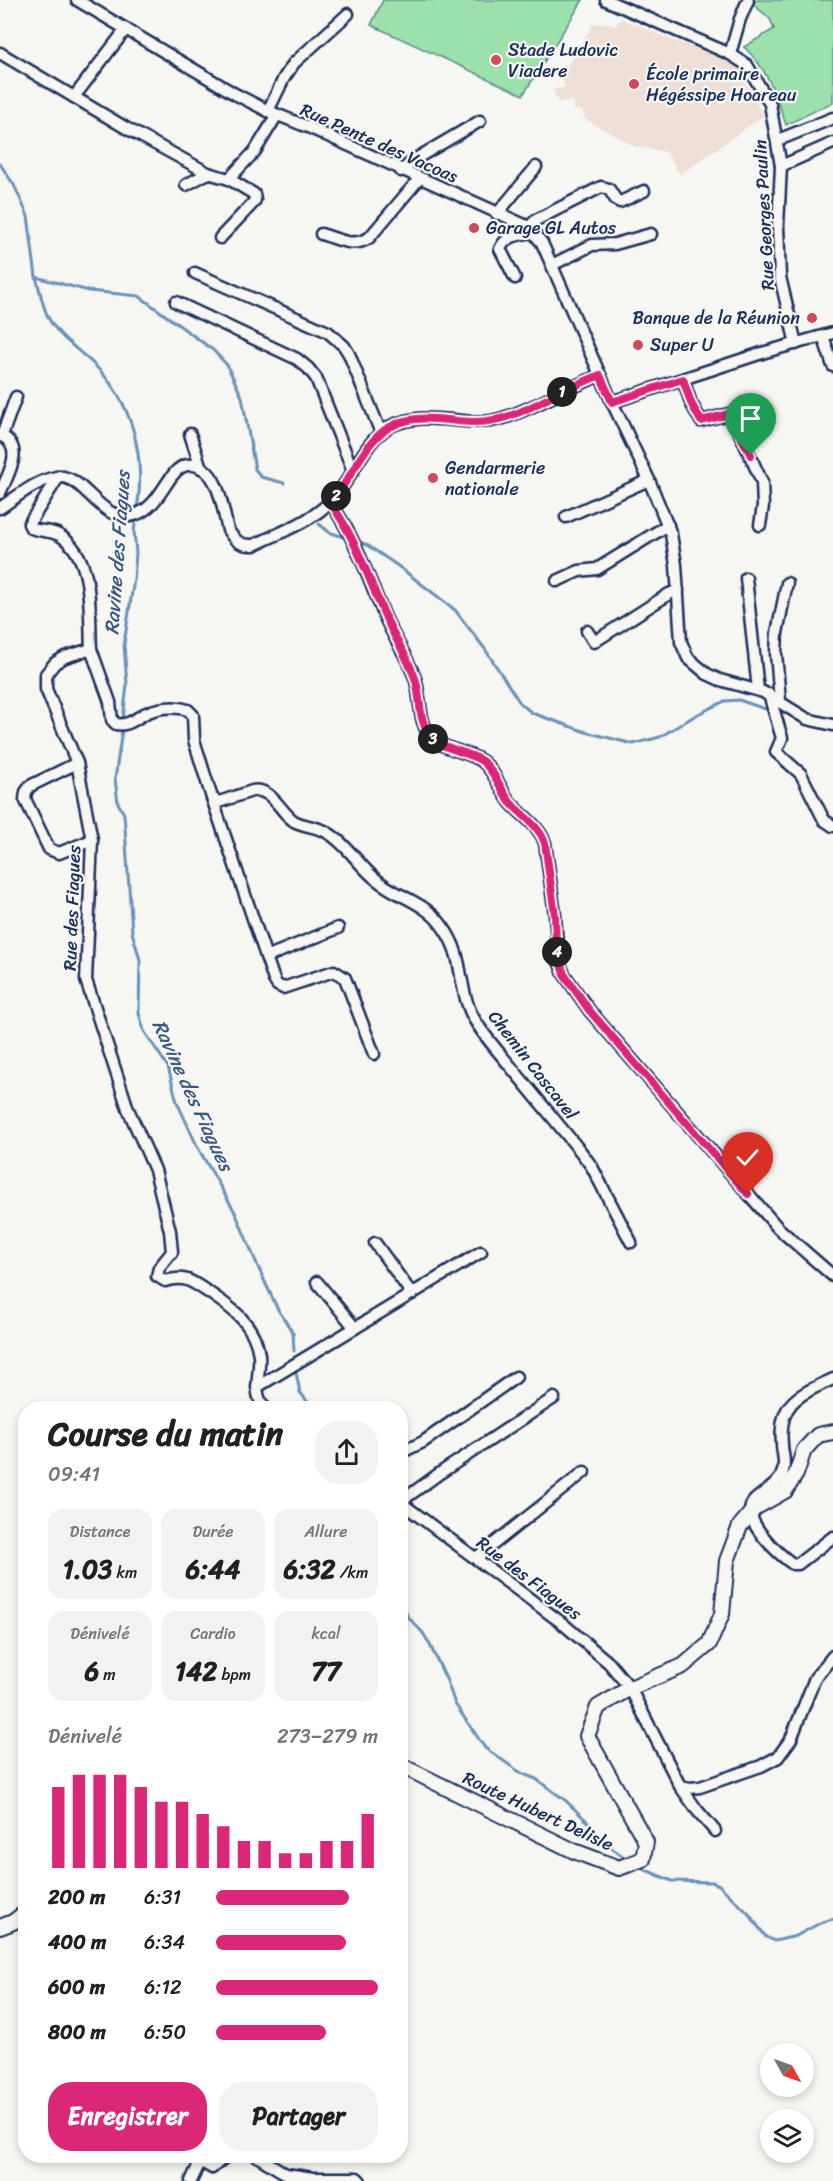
<!DOCTYPE html>
<html lang="fr">
<head>
<meta charset="utf-8">
<style>
  body { margin:0; font-family:Sriracha,sans-serif; background:#f2f2f2; color:#202124; height:100vh; display:flex; flex-direction:column; font-size:22px; white-space:nowrap }
  * { box-sizing:border-box; margin:0 }
  p { font-size:20px; color:#757577 }
  .icon { flex:none; width:33px; height:33px; fill:none; stroke:currentColor; stroke-width:2; stroke-linecap:round; stroke-linejoin:round }
  .map { position:relative; flex:1; overflow:hidden }
  .drawer { position:absolute; left:18px; top:1401px; width:390px; height:762px; display:flex; flex-direction:column; background:#fff; border-radius:24px; box-shadow:0 3px 9px #0003 }
  .drawer>* { flex:none }
  .needle { width:39px; rotate:130deg }
  .buttons { position:absolute; left:760px; top:2043px; display:grid; gap:12px }
  .buttons a { display:grid; place-items:center; width:54px; height:54px; border-radius:50%; background:#fff; box-shadow:0 3px 9px #0003; font-size:30px }
  .pin { position:absolute; display:grid; place-items:center; width:51px; height:51px; color:#fff; margin:-62px -26px; border-radius:50% 50% 50% 0; rotate:-45deg; box-shadow:0 0 6px #0007 }
  .pin .icon { rotate:45deg }
  .km { position:absolute; width:30px; height:30px; margin:-15px; border-radius:50%; background:#222; color:#fff; font-size:16px; line-height:30px; text-align:center }
  .round { display:grid; place-items:center; flex:none; width:63px; height:63px; border-radius:24px; background:#f2f2f2 }
  .head { display:flex; align-items:center; justify-content:space-between; height:102px; padding:0 30px }
  h1 { font-size:33px; font-weight:700; line-height:45px }
  .metrics { display:grid; grid-template-columns:repeat(3,1fr); gap:9px; height:102px; padding:6px 30px }
  .metrics div { display:grid; align-content:center; border-radius:15px; background:#f2f2f2; text-align:center }
  .metrics b { font-size:26px; font-weight:700 }
  .metrics small { font-size:16px; font-weight:400 }
  .metrics p { font-size:16px }
  .chart { height:168px; padding:12px 30px }
  .chart p { display:flex; justify-content:space-between }
  .chart svg { width:100%; height:108px; margin-top:6px; stroke:#db2777; stroke-width:6 }
  .primary-button { display:flex; gap:12px; margin-top:auto; padding:12px 30px }
  .primary-button a { flex:1; height:69px; border-radius:24px; background:#db2777; color:#fff; font-size:24px; font-weight:700; line-height:69px; text-align:center }
  .primary-button a+a { background:#f2f2f2; color:#202124 }
  ul { padding:0 30px; list-style:none; font-size:20px }
  li { display:grid; grid-template-columns:96px 72px 1fr; align-items:center; height:45px }
  li i { height:15px; border-radius:8px; background:#db2777 }
  .map>svg:first-child { display:block }
  .built { fill:#eeded6 }
  .green { fill:#9ce0ac; stroke:#5c8885; stroke-width:1.5 }
  .lines { fill:none; stroke-linecap:round; stroke-linejoin:round }
  .stream { stroke:#6791bb; stroke-width:3 }
  .minor-casing { stroke:#1b2f5e; stroke-width:15 }
  .secondary-casing { stroke:#1b2f5e; stroke-width:18 }
  .minor { stroke:#f6f6f2; stroke-width:10 }
  .secondary { stroke:#f6f6f2; stroke-width:14 }
  .route-casing { stroke:#fff; stroke-width:12 }
  .route { stroke:#db2777; stroke-width:8 }
  .poi-dot { fill:#d1495b; stroke:#f6f6f2; stroke-width:2 }
  .labels { text-anchor:middle; stroke-width:4.5; stroke-linejoin:round; paint-order:stroke }
  .poi-label { font-size:18px; fill:#1b2f5e; stroke:#f6f6f2; text-anchor:start }
  .street-label { font-size:18px; fill:#1b2f5e; stroke:#f6f6f2 }
  .water-label { font-size:20px; font-style:italic; fill:#3b5885; stroke:#f6f6f2 }
</style>
</head>
<body>
<div class="map">
<svg width="833" height="2181" viewBox="0 0 833 2181">
  <rect width="100%" height="100%" fill="#f6f6f2"/>
  <filter id="ink" filterUnits="userSpaceOnUse"><feTurbulence type="fractalNoise" baseFrequency=".0167" numOctaves="2"/><feDisplacementMap in="SourceGraphic" scale="12" xChannelSelector="R" yChannelSelector="G"/><feConvolveMatrix kernelMatrix="1 2 1 2 8 2 1 2 1" color-interpolation-filters="sRGB"/></filter>
  <g filter="url(#ink)">
    <path class="built" d="M622 19 677 42 703 48 738 67 763 116 680 175 666 152 634 146 585 119 582 110H573L574 101 558 102 552 90 565 87 562 75 593 24 612 23 613 27Z"/>
    <g class="green">
      <path d="M383 0H583L523 95 371 25Z"/>
      <path d="M755 0H833V102L786 125C776 95 768 69 744 47L774 29 770 19 753 4Z"/>
    </g>
    <g class="lines">
      <g class="stream">
        <path d="M0 164 14 185 28 216 36 277 89 291 139 296 213 350 227 365 242 397 255 469 261 477 284 483"/>
        <path d="M36 277C40 290 42 305 48 317 60 341 87 354 103 374 135 411 145 461 137 509"/>
        <path d="M319 524 329 532 346 538"/>
        <path d="M357 541 367 545 398 566 455 610 485 649 520 703 532 713 586 732 633 744 660 737 696 715 725 701 739 700 765 709"/>
        <path d="M123 719 127 685 124 644 134 579 136 553 134 531 136 519"/>
        <path d="M122 730 115 779 118 803 124 814 132 932 140 960 139 1013 144 1031 168 1067 177 1102 198 1148 235 1212 259 1269 277 1308 293 1333 294 1351"/>
        <path d="M295 1368 300 1392 312 1408"/>
        <path d="M400 1602 408 1617 423 1633 429 1643 447 1681 455 1704 485 1748 521 1773 536 1779 565 1800 587 1821 600 1840 624 1857"/>
        <path d="M641 1868 672 1881 712 1882 719 1885 748 1913 766 1937 775 1941 796 1936 822 1922 833 1919"/>
      </g>
      <g class="minor-casing">
        <g id="minor">
          <path d="M77 0 235 94 268 111 308 127 529 227 542 243 612 402 762 353 833 333"/>
          <path d="M606 0 730 54 747 65 770 104 781 166 778 226 780 277 796 344"/>
          <path d="M0 53 126 128 208 173 229 179 254 194 255 200 253 203 220 238"/>
          <path d="M730 54 740 19 748 0"/>
          <path d="M74 97 126 29"/>
          <path d="M268 111 284 78 294 63 348 14"/>
          <path d="M778 140 833 118"/>
          <path d="M781 166 833 143"/>
          <path d="M401 171 417 158 480 121"/>
          <path d="M229 179 255 151 277 115"/>
          <path d="M186 185 208 173"/>
          <path d="M497 214 536 167"/>
          <path d="M529 227 536 220 601 187 609 189 616 200 620 202 644 191"/>
          <path d="M321 234C339 239 352 248 369 238L419 179"/>
          <path d="M552 265 592 245 615 244 651 234"/>
          <path d="M195 273 328 332 344 346 349 354 381 433"/>
          <path d="M515 278 500 249C506 235 519 235 533 232"/>
          <path d="M176 302 297 359 308 368 316 378 353 471"/>
          <path d="M823 336 833 366"/>
          <path d="M683 379 691 403 701 421 729 414 732 416 762 482 763 506 760 525"/>
          <path d="M612 402 649 480 671 534 676 565 681 642 688 658 707 674 720 680 763 692 807 719 833 725"/>
          <path d="M190 434 201 468"/>
          <path d="M0 435C26 447 8 474 0 493"/>
          <path d="M2 435 16 397"/>
          <path d="M59 476 29 524 31 528C40 532 50 530 59 535 95 556 89 613 91 649L65 657 55 663 46 674V689L77 763 92 840 86 980 128 1109 155 1170 170 1231 172 1252 159 1268 157 1276 165 1281C185 1275 191 1281 208 1292 232 1308 255 1324 259 1355 261 1374 251 1392 265 1408"/>
          <path d="M330 502C355 537 368 577 385 617 394 638 407 656 415 678 421 695 418 716 427 731 439 751 464 749 482 761 495 771 500 789 510 802 522 816 539 825 545 843L555 915 558 959 564 974 589 1010 778 1228 833 1276"/>
          <path d="M0 508C17 497 35 481 56 477 84 472 100 525 134 515 165 506 168 460 194 465 220 470 222 509 228 530 235 541 241 546 254 545 281 532 311 522 332 500 352 480 365 438 391 426 426 410 456 425 491 421 510 418 528 408 546 400 563 391 582 383 600 375"/>
          <path d="M566 517 649 480"/>
          <path d="M746 578 758 690"/>
          <path d="M557 581 579 571 597 569 668 525"/>
          <path d="M587 631 594 642 669 594 678 590"/>
          <path d="M91 649 110 702 112 720 116 724C128 726 134 720 144 714 156 708 174 705 188 710L193 715 194 740 212 798 219 802 252 791C272 787 280 812 294 821 304 827 318 826 328 833 346 843 360 867 377 880 399 898 426 902 443 927 465 957 457 983 471 1013 480 1032 498 1051 511 1067 535 1096 558 1124 581 1152L592 1167 631 1242"/>
          <path d="M769 694 782 738 776 752 801 774 824 820 833 826"/>
          <path d="M780 701 776 653 777 633 787 583"/>
          <path d="M77 763 30 786 26 792 25 799 49 849 59 853 92 840"/>
          <path d="M212 798 274 980 277 985 283 988 334 971 345 978 374 1054"/>
          <path d="M266 957 338 928"/>
          <path d="M375 1243 412 1294"/>
          <path d="M317 1282 355 1328"/>
          <path d="M833 1379C799 1395 778 1402 782 1444 782 1453 786 1462 783 1471 780 1485 764 1491 755 1500 737 1517 779 1555 793 1564H798L833 1537"/>
          <path d="M257 1387 481 1252"/>
          <path d="M400 1453 423 1442 516 1377"/>
          <path d="M400 1502 562 1623 609 1663 630 1688 680 1786 697 1810 715 1831"/>
          <path d="M400 1502 440 1473 554 1398"/>
          <path d="M476 1558 584 1472"/>
          <path d="M680 1786 690 1788 700 1787 761 1766 778 1757 791 1739 815 1678 833 1656"/>
          <path d="M257 2156 286 2174 313 2178H357L360 2181"/>
          <path d="M200 2161 212 2168 226 2156"/>
          <path d="M191 2181 203 2156"/>
        </g>
      </g>
      <g class="secondary-casing">
        <g id="secondary">
          <path d="M400 1765 574 1851 619 1868 643 1859 646 1842 587 1736 598 1707 630 1688 683 1666 709 1644 722 1614 727 1561 740 1526 755 1508 785 1491 796 1474 804 1450 818 1435 833 1432"/>
          <path d="M0 1927 13 1922 26 1912"/>
        </g>
      </g>
      <use href="#minor" class="minor"/>
      <use href="#secondary" class="secondary"/>
    </g>
  </g>
  <g class="lines" filter="url(#ink)">
    <g class="route-casing">
      <path id="route" d="M748 1194 589 1010 564 974 556 948 555 915 545 843C539 825 522 816 510 802 500 789 495 771 482 761 464 749 439 751 427 731 418 716 421 695 415 678 407 656 394 637 385 616 368 577 355 537 330 502 352 481 363 441 390 427 423 408 460 428 494 420 512 417 529 408 545 400 563 391 581 383 600 375L612 402 683 379 691 403 701 421 729 414 751 455"/>
    </g>
    <use href="#route" class="route"/>
  </g>
  <g class="poi-dot">
    <circle cx="496" cy="60" r="6"/>
    <circle cx="634" cy="84" r="6"/>
    <circle cx="474" cy="228" r="6"/>
    <circle cx="812" cy="318" r="6"/>
    <circle cx="638" cy="345" r="6"/>
    <circle cx="433" cy="478" r="6"/>
  </g>
  <g class="labels">
    <g class="poi-label">
      <text x="508" y="56">Stade Ludovic<tspan x="508" dy="21">Viadere</tspan></text>
      <text x="646" y="80">École primaire<tspan x="646" dy="21">Hégéssipe Hoareau</tspan></text>
      <text x="486" y="234">Garage GL Autos</text>
      <text x="800" y="324" text-anchor="end">Banque de la Réunion</text>
      <text x="650" y="351">Super U</text>
      <text x="445" y="474">Gendarmerie<tspan x="445" dy="21">nationale</tspan></text>
    </g>
    <g class="street-label">
      <text transform="translate(379 143) rotate(24)" y="6">Rue Pente des Vacoas</text>
      <text transform="translate(764 215) rotate(-93)" y="6">Rue Georges Paulin</text>
      <text transform="translate(72 908) rotate(-88)" y="6">Rue des Fiagues</text>
      <text transform="translate(533 1065) rotate(52)" y="6">Chemin Cascavel</text>
      <text transform="translate(529 1578) rotate(37)" y="6">Rue des Fiagues</text>
      <text transform="translate(538 1811) rotate(25)" y="6">Route Hubert Delisle</text>
    </g>
    <g class="water-label">
      <text transform="translate(117 553) rotate(-86)" y="7">Ravine des Fiagues</text>
      <text transform="translate(193 1095) rotate(65)" y="7">Ravine des Fiagues</text>
    </g>
  </g>
</svg>
<div class="buttons">
<a><svg class="needle" viewBox="-14 -14 28 28"><path d="M0-13l5 13h-10z" fill="#e53935"/><path d="M0 13l5-13h-10z" fill="#757577"/></svg></a>
<a><svg class="icon" aria-label="layers" viewBox="0 0 24 24"><path d="M12 4l9 5-9 5-9-5zM3 14l9 5 9-5"/></svg></a>
</div>
<div class="pin" style="left:751px;top:455px;background:#1e9e55"><svg class="icon" aria-label="arrive" viewBox="0 0 24 24"><path d="M6 21V4h12l-3 4 3 4H6"/></svg></div>
<div class="pin" style="left:748px;top:1194px;background:#d93025"><svg class="icon" aria-label="check" viewBox="0 0 24 24"><path d="M5 12l5 5 9-10"/></svg></div>
<b class="km" style="left:562px;top:392px">1</b>
<b class="km" style="left:336px;top:496px">2</b>
<b class="km" style="left:433px;top:739px">3</b>
<b class="km" style="left:557px;top:952px">4</b>
<section class="drawer">
<div class="head"><div><h1>Course du matin</h1><p>09:41</p></div><a class="round"><svg class="icon" aria-label="share" viewBox="0 0 24 24"><path d="M12 15V3M7 8l5-5 5 5M5 13v7h14v-7"/></svg></a></div>
<div class="metrics">
<div><p>Distance</p><b>1.03<small> km</small></b></div>
<div><p>Durée</p><b>6:44</b></div>
<div><p>Allure</p><b>6:32<small> /km</small></b></div>
</div>
<div class="metrics">
<div><p>Dénivelé</p><b>6<small> m</small></b></div>
<div><p>Cardio</p><b>142<small> bpm</small></b></div>
<div><p>kcal</p><b>77</b></div>
</div>
<div class="chart"><p><span>Dénivelé</span>273–279 m</p>
<svg viewBox="0 0 160 44" preserveAspectRatio="none"><path d="M5 44V11M15 44V6M25 44V6M35 44V6M45 44V11M55 44V17M65 44V17M75 44V22M85 44V27M95 44V33M105 44V33M115 44V38M125 44V38M135 44V33M145 44V33M155 44V22"/></svg>
</div>
<ul>
<li><b>200 m</b>6:31<i style="width:82%"></i></li>
<li><b>400 m</b>6:34<i style="width:80%"></i></li>
<li><b>600 m</b>6:12<i style="width:100%"></i></li>
<li><b>800 m</b>6:50<i style="width:68%"></i></li>
</ul>
<div class="primary-button"><a>Enregistrer</a><a>Partager</a></div>
</section>
</div>
</body>
</html>
